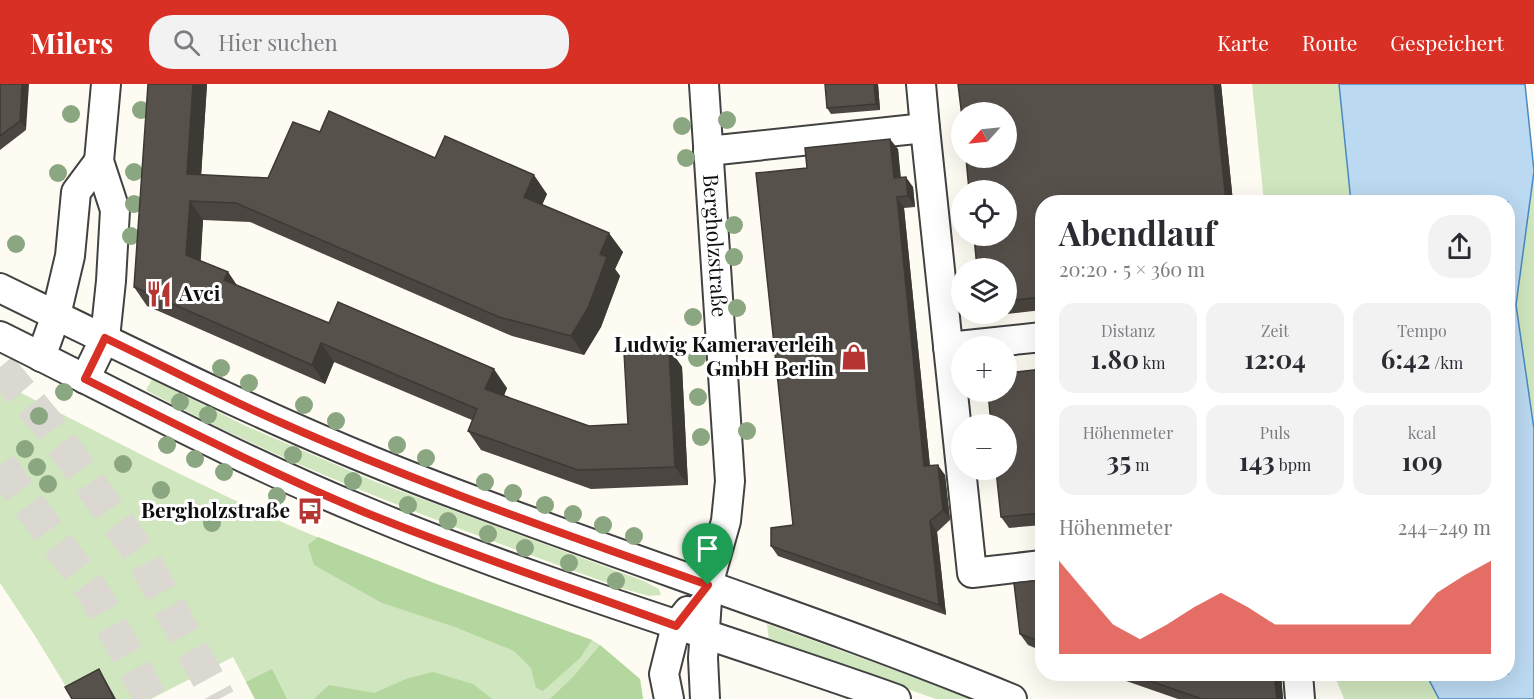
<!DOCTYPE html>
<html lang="de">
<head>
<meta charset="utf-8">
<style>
  body { margin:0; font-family:"Playfair Display",serif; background:#f2f2f3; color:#2b2b33; height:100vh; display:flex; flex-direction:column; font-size:22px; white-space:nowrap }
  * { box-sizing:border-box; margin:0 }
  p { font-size:20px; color:#7c7c81 }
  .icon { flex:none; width:33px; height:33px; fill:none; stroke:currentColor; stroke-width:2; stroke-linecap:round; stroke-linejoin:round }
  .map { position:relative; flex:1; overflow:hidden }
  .panel { position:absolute; left:1035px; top:111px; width:480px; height:486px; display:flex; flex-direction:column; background:#fff; border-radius:24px; box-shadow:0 6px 24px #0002 }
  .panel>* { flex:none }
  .needle { width:39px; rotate:243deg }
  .fabs { position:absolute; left:951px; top:18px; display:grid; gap:12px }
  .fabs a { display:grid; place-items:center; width:66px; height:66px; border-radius:50%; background:#fff; box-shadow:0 6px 24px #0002; font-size:30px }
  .pin { position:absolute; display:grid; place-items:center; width:51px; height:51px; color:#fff; margin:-62px -26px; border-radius:50% 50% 50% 0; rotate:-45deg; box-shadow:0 0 6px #0007 }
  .pin .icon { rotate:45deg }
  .round { display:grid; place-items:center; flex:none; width:63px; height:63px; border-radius:24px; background:#f2f2f3 }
  .head { display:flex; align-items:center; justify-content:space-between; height:102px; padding:0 24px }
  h1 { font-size:33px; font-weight:700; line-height:45px }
  .stats { display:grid; grid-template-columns:repeat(3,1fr); gap:9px; height:102px; padding:6px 24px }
  .stats div { display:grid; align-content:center; border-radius:15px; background:#f2f2f3; text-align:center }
  .stats b { font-size:26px; font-weight:700 }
  .stats small { font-size:16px; font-weight:400 }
  .stats p { font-size:16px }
  .chart { height:168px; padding:12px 24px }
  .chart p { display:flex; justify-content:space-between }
  .chart svg { width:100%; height:108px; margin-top:6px; fill:#d93025; opacity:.7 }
  header { display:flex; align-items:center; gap:36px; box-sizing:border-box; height:84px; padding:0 30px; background:#d93025; color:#fff }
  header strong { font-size:28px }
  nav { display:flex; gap:33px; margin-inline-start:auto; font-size:21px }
  .search { width:420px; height:54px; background:#f2f2f3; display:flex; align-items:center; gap:15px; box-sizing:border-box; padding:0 21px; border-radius:24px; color:#7c7c81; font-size:22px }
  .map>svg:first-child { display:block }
  .green { fill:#d0e6be }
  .forest { fill:#b4d69f }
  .water { fill:#bbd9f1; stroke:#4889c2; stroke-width:1.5 }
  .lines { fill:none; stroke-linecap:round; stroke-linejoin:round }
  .highway-tunnel { stroke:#dad8d0; stroke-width:33; stroke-dasharray:33 16; stroke-linecap:butt }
  .minor-casing { stroke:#424242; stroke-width:32 }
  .minor { stroke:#fff; stroke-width:28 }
  .tree { fill:#8ba781 }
  .wall { fill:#4b4641 }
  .shaded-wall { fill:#3d3935 }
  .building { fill:#57514c; stroke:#3d3935; stroke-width:1.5 }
  .route-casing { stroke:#fff; stroke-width:12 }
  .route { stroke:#d93025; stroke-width:8 }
  .labels { text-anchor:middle; stroke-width:6; stroke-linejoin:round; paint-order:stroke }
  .street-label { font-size:21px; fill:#0f0f0f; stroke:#fff }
  .poi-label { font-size:21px; font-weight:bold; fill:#0f0f0f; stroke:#fff; text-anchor:end }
</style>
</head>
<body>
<header>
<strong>Milers</strong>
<div class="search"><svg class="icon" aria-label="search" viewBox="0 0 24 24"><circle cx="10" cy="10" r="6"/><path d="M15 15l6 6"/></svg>Hier suchen</div>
<nav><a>Karte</a><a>Route</a><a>Gespeichert</a></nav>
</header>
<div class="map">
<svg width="1534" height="615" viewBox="0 0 1534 615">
  <rect width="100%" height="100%" fill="#fefcf2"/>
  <g class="green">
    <path d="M1252 0H1339L1351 118H1264Z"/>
    <path d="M1534 87V345L1516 221Z"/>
    <path d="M152 295 246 342 376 398 644 497 659 505 661 511 649 512 624 505C464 447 305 391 155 311L146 306Z"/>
    <path d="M0 298C105 352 210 408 319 454 409 492 500 523 592 556L600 561 640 595 643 615H255L233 573 151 615H116L106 597 73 614 35 552 0 499Z"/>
    <path d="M767 540 975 615H936L769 557Z"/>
    <path d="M1334 590H1426L1439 615H1344Z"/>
  </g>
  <g class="forest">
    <path d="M318 453 434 499 592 556 580 574 543 607 536 604 531 584 514 567 455 543 382 519 314 481 308 461Z"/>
    <path d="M600 561 640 595 643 615H550L573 593Z"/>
    <path d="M272 585 287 615H255L246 598Z"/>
    <path d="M433 588 473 600 492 615H314L329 601 374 609 406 595Z"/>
  </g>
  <path class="water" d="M1339 0H1525L1534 87 1516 221 1534 345V615H1439L1426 590H1508V118H1351Z"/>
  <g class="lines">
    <g class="highway-tunnel">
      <path d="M0 283 50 343 143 474 219 615"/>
      <path d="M0 381 94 509 151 615"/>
    </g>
    <g class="minor-casing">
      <g id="minor">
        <path id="s1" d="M704 0 730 397 726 437 708 501 703 574 705 615"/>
        <path d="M921 0 925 44"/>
        <path d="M708 67 925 44 972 489 1042 481"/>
        <path d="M0 204C135 270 269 337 409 392 609 470 814 534 1012 615"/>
        <path d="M0 252C121 312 239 376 364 427 538 500 719 552 896 615"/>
        <path d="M948 263 1042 253"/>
        <path d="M41 273 56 231 70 172 76 108 99 77"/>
        <path d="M85 295 105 254 111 197 115 126 99 77 106 0"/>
        <path d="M1298 590 1300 615"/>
        <path d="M669 615 664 590 676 542 688 527"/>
      </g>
    </g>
    <use href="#minor" class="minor"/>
  </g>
  <g class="tree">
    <circle cx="141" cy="26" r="9"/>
    <circle cx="71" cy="30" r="9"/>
    <circle cx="727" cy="36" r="9"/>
    <circle cx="682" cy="42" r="9"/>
    <circle cx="686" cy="74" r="9"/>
    <circle cx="134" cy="88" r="9"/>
    <circle cx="58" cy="89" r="9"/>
    <circle cx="134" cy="120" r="9"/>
    <circle cx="734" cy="141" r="9"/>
    <circle cx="131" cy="152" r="9"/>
    <circle cx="16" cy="160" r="9"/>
    <circle cx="734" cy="173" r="9"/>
    <circle cx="737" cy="224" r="9"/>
    <circle cx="693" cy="233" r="9"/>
    <circle cx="697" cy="274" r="9"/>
    <circle cx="221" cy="284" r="9"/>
    <circle cx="249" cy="299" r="9"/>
    <circle cx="64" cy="308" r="9"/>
    <circle cx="698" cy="313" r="9"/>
    <circle cx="180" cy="318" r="9"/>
    <circle cx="304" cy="321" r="9"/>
    <circle cx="208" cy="331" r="9"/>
    <circle cx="39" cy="332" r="9"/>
    <circle cx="336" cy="337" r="9"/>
    <circle cx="747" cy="347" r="9"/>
    <circle cx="701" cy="353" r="9"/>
    <circle cx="167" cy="361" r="9"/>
    <circle cx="397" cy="361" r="9"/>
    <circle cx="25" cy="365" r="9"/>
    <circle cx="293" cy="371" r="9"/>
    <circle cx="426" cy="374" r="9"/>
    <circle cx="195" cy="375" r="9"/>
    <circle cx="123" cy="380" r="9"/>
    <circle cx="37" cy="383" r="9"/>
    <circle cx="224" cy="388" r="9"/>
    <circle cx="353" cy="397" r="9"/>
    <circle cx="485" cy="398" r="9"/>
    <circle cx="48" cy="400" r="9"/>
    <circle cx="161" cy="406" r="9"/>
    <circle cx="513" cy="409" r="9"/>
    <circle cx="277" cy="412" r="9"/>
    <circle cx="408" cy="421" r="9"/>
    <circle cx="545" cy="421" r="9"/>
    <circle cx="573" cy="430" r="9"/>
    <circle cx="448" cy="437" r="9"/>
    <circle cx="212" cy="439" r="9"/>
    <circle cx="603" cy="441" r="9"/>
    <circle cx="488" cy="450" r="9"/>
    <circle cx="634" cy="452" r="9"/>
    <circle cx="525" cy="464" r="9"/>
    <circle cx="569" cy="479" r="9"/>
    <circle cx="616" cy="497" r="9"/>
  </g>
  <g class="wall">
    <path d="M0 0 26 46 0 66Z"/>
    <path d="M207 0 201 91 268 94 320 48 435 74 547 110 542 121 623 168 615 185 620 192 601 243 584 271 512 252 250 138 203 136 200 177 228 188 236 201 329 239 507 304 504 312 589 342 628 340 669 264 682 283 688 401 591 405 481 366 468 347 472 336 334 278 325 300 147 222 134 203Z"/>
    <path d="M825 0H878L880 26 831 30 827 24Z"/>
    <path d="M958 0H1221L1233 118H1042V226L989 232 988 230H1006V184Z"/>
    <path d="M898 65 900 93 913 103 915 123 904 124 930 382 945 391 950 436 937 448 946 531 778 472 771 462 793 441 807 84Z"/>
    <path d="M1042 285V441L1009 444 1001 433Z"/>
    <path d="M1042 496V567L1028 561 1020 550Z"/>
    <path d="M1106 590H1281L1283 615H1178Z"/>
  </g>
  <g class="shaded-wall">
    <path d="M22 0H29L26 46 20 37Z"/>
    <path d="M193 0H207L200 109 187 90Z"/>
    <path d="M874 0H878L880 26 876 20Z"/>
    <path d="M1214 0H1221L1233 118H1226Z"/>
    <path d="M890 55 898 65 902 104 894 94Z"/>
    <path d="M534 91 547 110 537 132 524 113Z"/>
    <path d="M906 93 913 103 915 123 908 112Z"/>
    <path d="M897 113 904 124 931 393 924 382Z"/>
    <path d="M190 117 203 136 200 190 186 171Z"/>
    <path d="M609 149 623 168 615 185 620 192 601 243 584 271 571 252 600 170Z"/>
    <path d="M228 188 241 207 224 196Z"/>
    <path d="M321 259 334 278 325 300 312 281Z"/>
    <path d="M669 264 682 283 688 401 675 383Z"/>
    <path d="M494 285 507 304 498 324 485 305Z"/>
    <path d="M938 381 945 391 950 436 943 426Z"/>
    <path d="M930 437 937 448 946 531 939 521Z"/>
    <path d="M99 585 106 597 116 615H114Z"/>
    <path d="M1274 590H1281L1283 615H1277Z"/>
  </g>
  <g class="building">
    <path d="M0 0H22L20 37 0 52Z"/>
    <path d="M148 0H193L187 90 268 94 293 38 320 48 329 27 435 74 445 52 534 91 524 113 609 149 600 170 607 173 588 224 571 252 499 233 236 119 190 117 186 171 228 188 224 196 329 239 338 218 494 285 485 305 589 342 628 340 624 268 669 264 675 383 578 386 468 347 477 325 321 259 312 281 134 203Z"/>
    <path d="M825 0H874L876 20 827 24Z"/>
    <path d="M958 0H1214L1226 118H1042V213L1006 217V184H977L974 152H1006V106H969L966 74H1006V28H962V33Z"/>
    <path d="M890 55 894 94 906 93 908 112 897 113 924 382 938 381 943 426 930 437 939 521 771 462V444L793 441 756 89 807 84 805 64Z"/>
    <path d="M1042 285V429L1001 433 996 386H1006V340H991L988 308H1006V289Z"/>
    <path d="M1042 496V558L1020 550 1014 499Z"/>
    <path d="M99 585 114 615H72L65 603Z"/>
    <path d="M1130 590H1274L1277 615H1202Z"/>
  </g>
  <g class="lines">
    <g class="route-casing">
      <path id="route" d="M105 254C164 282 222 313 282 339 421 401 565 450 708 501L676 542C572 504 467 470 364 428 269 388 177 341 85 295Z"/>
    </g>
    <use href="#route" class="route"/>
  </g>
  <defs>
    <g id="restaurant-bare" transform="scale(2.07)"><path d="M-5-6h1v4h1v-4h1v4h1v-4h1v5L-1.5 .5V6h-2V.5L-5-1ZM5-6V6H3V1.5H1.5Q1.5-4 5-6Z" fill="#b43532" stroke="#fff" stroke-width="2.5" paint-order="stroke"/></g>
    <g id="shop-bare" transform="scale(2.07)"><path d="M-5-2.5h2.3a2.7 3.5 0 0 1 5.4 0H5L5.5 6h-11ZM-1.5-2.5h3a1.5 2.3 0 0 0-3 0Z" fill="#b43532" stroke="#fff" stroke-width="2.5" paint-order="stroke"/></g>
    <g id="bus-bare" transform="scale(2.07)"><path d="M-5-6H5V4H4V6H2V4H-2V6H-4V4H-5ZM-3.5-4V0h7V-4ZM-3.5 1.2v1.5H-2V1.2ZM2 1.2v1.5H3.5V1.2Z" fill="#b43532" stroke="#fff" stroke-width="2.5" paint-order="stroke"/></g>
  </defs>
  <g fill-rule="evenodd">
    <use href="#restaurant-bare" x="159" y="210"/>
    <use href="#shop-bare" x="854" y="273"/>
    <use href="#bus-bare" x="310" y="427"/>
  </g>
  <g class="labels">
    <g class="street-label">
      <text dy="7" stroke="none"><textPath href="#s1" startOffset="162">Bergholzstraße</textPath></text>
    </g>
    <g class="poi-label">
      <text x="179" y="217" text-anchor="start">Avci</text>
      <text x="834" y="268">Ludwig Kameraverleih<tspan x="834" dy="24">GmbH Berlin</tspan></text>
      <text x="290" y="434">Bergholzstraße</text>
    </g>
  </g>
</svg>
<div class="fabs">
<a><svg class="needle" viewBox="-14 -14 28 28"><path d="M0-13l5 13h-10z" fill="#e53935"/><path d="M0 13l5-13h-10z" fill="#7c7c81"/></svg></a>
<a><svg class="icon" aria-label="locate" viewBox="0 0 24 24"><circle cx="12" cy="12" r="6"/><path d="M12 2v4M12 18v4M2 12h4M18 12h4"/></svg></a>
<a><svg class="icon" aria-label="layers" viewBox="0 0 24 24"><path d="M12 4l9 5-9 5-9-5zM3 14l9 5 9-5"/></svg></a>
<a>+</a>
<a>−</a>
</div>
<div class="pin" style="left:708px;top:501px;background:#1e9e55"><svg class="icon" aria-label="arrive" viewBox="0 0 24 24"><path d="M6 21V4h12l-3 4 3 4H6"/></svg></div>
<section class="panel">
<div class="head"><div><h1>Abendlauf</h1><p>20:20 · 5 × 360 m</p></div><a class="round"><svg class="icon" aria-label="share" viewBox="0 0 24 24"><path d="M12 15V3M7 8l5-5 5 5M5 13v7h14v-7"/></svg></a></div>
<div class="stats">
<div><p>Distanz</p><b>1.80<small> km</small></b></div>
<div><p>Zeit</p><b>12:04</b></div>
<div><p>Tempo</p><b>6:42<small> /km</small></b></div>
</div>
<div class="stats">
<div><p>Höhenmeter</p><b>35<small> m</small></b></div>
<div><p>Puls</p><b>143<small> bpm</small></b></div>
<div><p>kcal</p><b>109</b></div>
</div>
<div class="chart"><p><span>Höhenmeter</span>244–249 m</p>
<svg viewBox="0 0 160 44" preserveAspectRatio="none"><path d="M0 44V6L10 19L20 32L30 38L40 32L50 25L60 19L70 25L80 32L90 32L100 32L110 32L120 32L130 32L140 19L150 12L160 6V44z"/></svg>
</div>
</section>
</div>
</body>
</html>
